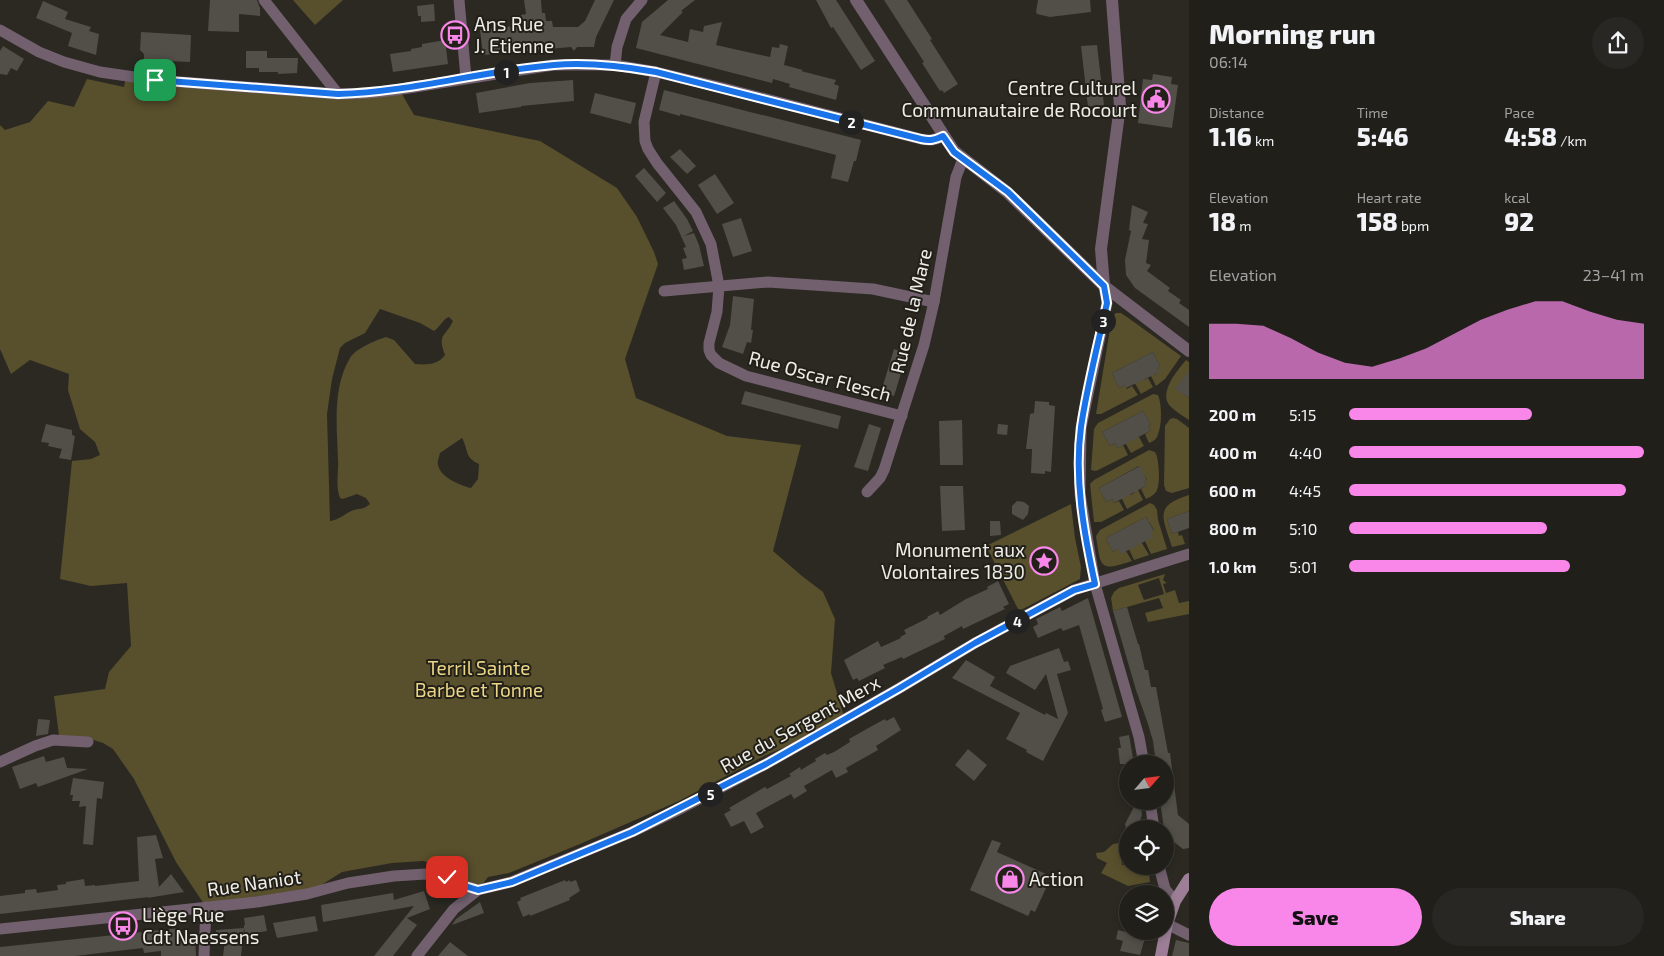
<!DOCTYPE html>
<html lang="en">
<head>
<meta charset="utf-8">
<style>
  body { margin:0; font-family:"Exo 2",sans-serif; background:#282723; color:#f1f3f6; height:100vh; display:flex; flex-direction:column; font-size:19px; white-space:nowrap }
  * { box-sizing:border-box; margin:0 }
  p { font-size:16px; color:#a2a2a2 }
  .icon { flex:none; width:28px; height:28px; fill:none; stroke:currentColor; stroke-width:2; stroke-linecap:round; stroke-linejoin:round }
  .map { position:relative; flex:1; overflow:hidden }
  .side { display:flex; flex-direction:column; background:#201f1a; width:475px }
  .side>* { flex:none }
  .needle { width:32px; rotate:62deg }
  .buttons { position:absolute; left:1119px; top:755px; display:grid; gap:10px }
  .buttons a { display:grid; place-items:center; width:55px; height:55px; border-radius:50%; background:#201f1a; box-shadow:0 2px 8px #0003,0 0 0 1px #3d3d39; font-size:25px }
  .pin { position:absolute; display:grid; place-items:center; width:42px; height:42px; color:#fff; margin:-21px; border-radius:10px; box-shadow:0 2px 8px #0006 }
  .km { position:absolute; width:25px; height:25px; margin:-12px; border-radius:50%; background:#222; color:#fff; font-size:14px; line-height:25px; text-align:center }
  .round { display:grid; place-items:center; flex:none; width:52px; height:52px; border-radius:26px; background:#282723 }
  .head { display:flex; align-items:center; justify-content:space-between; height:85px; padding:0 20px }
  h1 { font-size:28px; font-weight:800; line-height:38px }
  .stats { display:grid; grid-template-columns:repeat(3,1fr); gap:8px; height:85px; padding:5px 20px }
  .stats div { display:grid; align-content:center }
  .stats b { font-size:25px; font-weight:800 }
  .stats small { font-size:14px; font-weight:400 }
  .stats p { font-size:14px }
  .chart { height:140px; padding:10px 20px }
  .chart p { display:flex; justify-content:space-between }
  .chart svg { width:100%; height:90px; margin-top:5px; fill:#f987e9; opacity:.7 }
  .action { display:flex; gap:10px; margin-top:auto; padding:10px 20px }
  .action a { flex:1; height:58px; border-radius:30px; background:#f987e9; color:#111; font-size:20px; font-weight:800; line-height:58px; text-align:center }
  .action a+a { background:#282723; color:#f1f3f6 }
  ul { padding:0 20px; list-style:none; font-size:16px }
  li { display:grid; grid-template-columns:80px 60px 1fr; align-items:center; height:38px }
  li i { height:12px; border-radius:6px; background:#f987e9 }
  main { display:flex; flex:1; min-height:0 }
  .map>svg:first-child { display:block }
  .green { fill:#584f2c; fill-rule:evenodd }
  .building { fill:#514f47 }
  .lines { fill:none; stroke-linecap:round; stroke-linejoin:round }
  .minor { stroke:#72606f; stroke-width:11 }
  .tertiary { stroke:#72606f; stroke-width:12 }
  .secondary { stroke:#9c7f96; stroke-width:12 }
  .route-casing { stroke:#fff; stroke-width:10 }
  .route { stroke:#1a73e8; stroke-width:6 }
  .labels { text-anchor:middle; stroke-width:4; stroke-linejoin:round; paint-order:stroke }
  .poi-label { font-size:19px; fill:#eeede8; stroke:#222018; text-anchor:start }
  .street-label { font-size:19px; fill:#eeede8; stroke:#222018 }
  .park-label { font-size:19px; fill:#ebd586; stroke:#222018 }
</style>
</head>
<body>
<main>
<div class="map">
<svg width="1189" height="956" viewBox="0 0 1189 956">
  <rect width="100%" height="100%" fill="#2b2922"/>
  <g class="green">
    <path d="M293 0H343L315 25Z"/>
    <path d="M126 76 402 94 414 115 540 141 617 188 637 217 654 252 658 264 625 359 636 398 727 436 801 445 773 551 802 576 823 592 835 619 831 673 845 720 762 757 679 801 580 844 509 873 488 877 478 890 455 869 423 861 392 863 342 872 307 894 206 907 176 862 134 779 113 749 103 743 90 739 59 736 54 696 105 689 109 672 131 646 127 583 91 586 60 579 72 461 91 459 100 455 95 442 80 429 68 390 69 374 30 360 11 374 0 349V125L5 130 30 122 48 101 74 107 87 79 124 87ZM380 309 420 323 434 331C440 327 444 318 449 317L453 321C445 338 437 333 445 355 438 365 426 365 415 364L394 340 386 337C376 340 355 349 350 358 332 388 337 427 338 460 339 472 335 485 340 498L343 499 357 494 366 498 370 504C362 510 362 508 354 510 345 513 340 520 330 521L327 414 332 379 340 348 345 343 365 333ZM462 438C469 451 464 457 479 464L478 479 471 488C460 485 441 478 438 465 437 462 439 457 440 453Z"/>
    <path d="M1116 313H1121L1127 317 1181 356 1165 379 1156 386 1149 372 1152 371 1154 375 1159 372 1157 368 1160 366 1153 352 1112 373 1119 388 1125 385 1127 389 1132 386 1138 395 1101 414H1096L1112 317Z"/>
    <path d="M1186 360 1189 362V378L1185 376 1176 389 1189 398V420C1183 416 1175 411 1170 406 1158 392 1178 370 1186 360Z"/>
    <path d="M1141 376 1143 380 1148 378 1153 387 1141 394 1133 380Z"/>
    <path d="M1153 394 1158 395C1162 404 1162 425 1158 434 1157 439 1154 441 1149 443L1145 434 1150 431 1148 426 1151 425 1143 411 1102 432 1110 446 1115 443 1118 448 1123 445 1128 455 1096 471 1091 470 1094 429 1098 423Z"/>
    <path d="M1173 418 1177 419 1189 428V488L1172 493 1166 491 1164 485 1165 426 1170 419Z"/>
    <path d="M1139 437 1144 446 1131 453 1123 439Z"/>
    <path d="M1149 450 1155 452C1159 457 1161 485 1156 492 1154 495 1150 497 1146 499L1141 489 1146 486 1144 482 1147 480 1139 466 1099 488 1106 502 1112 499 1114 503 1119 501 1124 510 1101 522H1094L1090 484 1094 480Z"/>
    <path d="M1136 486 1143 500 1127 509 1120 495 1128 491 1131 495 1135 492 1133 488Z"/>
    <path d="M1189 495V511L1167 519 1172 534 1178 532 1179 536 1182 535 1185 544 1172 547C1163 518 1153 506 1189 495Z"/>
    <path d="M1150 503 1154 505 1157 510 1158 520 1167 549 1151 554 1143 537 1154 530 1146 517 1106 538 1113 552 1118 549 1126 551 1132 561C1099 572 1101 568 1096 536L1100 530Z"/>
    <path d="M1071 504 1075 538 1081 567 1080 579 1019 611 986 546Z"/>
    <path d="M1142 543 1149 555 1134 560 1127 545Z"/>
    <path d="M1165 574 1163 580 1167 583 1163 584 1166 593 1175 590 1179 603 1189 601V614L1148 622 1145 613 1163 608 1159 598 1113 611 1111 598 1114 592 1119 588ZM1159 578 1164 594 1144 600 1138 585Z"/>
    <path d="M1119 843 1122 865 1148 866 1150 882 1128 886 1101 873 1107 863 1097 858 1096 853 1104 852 1113 844Z"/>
  </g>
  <g class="building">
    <path d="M210 0H257L260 8V16L239 14V32L208 31Z"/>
    <path d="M524 0H541L542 13H545L546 21H552L553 27H578L585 21 595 0H614L596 37 594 47H577L574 51 571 47 483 55 480 30 522 25 521 15 526 14Z"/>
    <path d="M668 0H695L681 11 683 12 660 35 688 42 690 29 703 32 704 26 722 22 716 45 770 57 772 47 779 48 780 44 788 46 784 65 803 70 801 71 836 80 834 84 839 86 836 100 789 87 790 84 773 79 772 83 636 48 642 22Z"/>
    <path d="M816 0H836L875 61 861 70 833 27 831 28Z"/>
    <path d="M884 0H907L932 39 930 40 958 84 944 93 942 90 940 91 922 63 924 62Z"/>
    <path d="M1038 0H1090L1091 12 1050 17 1037 14 1036 12Z"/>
    <path d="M43 1 68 12 65 19 91 27 89 31 99 34 96 55 68 46 72 33 36 18Z"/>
    <path d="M434 4 435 21 421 22V16H418L417 6Z"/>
    <path d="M141 32 191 35 190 62 144 60V54L140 50Z"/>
    <path d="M445 40 448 64 393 72 390 54 411 51V49L422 47V44Z"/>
    <path d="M1097 45 1104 105 1088 107 1081 46Z"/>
    <path d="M3 46 24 59 17 71 11 68 7 75 0 74V51Z"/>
    <path d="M246 51H267V58H298L297 73 278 74V72H259V68H246Z"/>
    <path d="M1153 74 1172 77 1171 84 1178 85 1172 128 1138 123 1143 79 1152 80Z"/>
    <path d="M573 80 574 101 521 106V107L479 113 476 93 530 83Z"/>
    <path d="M664 90 861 140 856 161H854L848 182 831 178 836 155 680 114V116L659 110Z"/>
    <path d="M595 93 636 103 631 124 590 113Z"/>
    <path d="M680 149 696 166 687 174 670 157Z"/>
    <path d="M644 168 666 193 657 202 635 176Z"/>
    <path d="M715 174 734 203 717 214 698 185Z"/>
    <path d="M674 201 687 219 693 231 684 236 694 233 699 245 704 266 684 270 682 259 687 258 683 248 686 247 676 225 663 208Z"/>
    <path d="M1132 205 1148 212 1143 223 1148 224 1142 239 1149 240 1146 263 1151 265 1147 271 1170 288 1168 291 1181 300 1179 303 1189 310V327L1135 288 1126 275 1125 260 1131 231 1129 230Z"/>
    <path d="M741 218 752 251 733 257 722 224Z"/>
    <path d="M733 296 754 299 751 330H753L751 343 747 342 743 354 722 347 730 325Z"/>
    <path d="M894 349 907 354 894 396 881 392Z"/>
    <path d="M1153 352 1160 366 1157 368 1160 372 1126 388 1125 385 1119 388 1112 373Z"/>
    <path d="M1189 370V398L1175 389Z"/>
    <path d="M745 391 841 416 838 429 741 404Z"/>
    <path d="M1035 401 1049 402V405L1055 406 1051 472 1045 471V474L1031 473 1032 449H1026L1030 414 1034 413Z"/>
    <path d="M1143 411 1151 425 1148 426 1150 431 1118 448 1115 443 1110 446 1102 432Z"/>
    <path d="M962 420 963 465H940L939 421Z"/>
    <path d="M46 424 72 430V435L75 436 71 460 59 458 62 449 48 446 49 443 41 442Z"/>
    <path d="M869 424 881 428 868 471 854 467Z"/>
    <path d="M998 424 1008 425 1007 435 997 434Z"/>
    <path d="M1140 466 1147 481 1144 482 1146 486 1114 503 1112 499 1106 502 1099 488Z"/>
    <path d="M940 486H963L965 530 942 531Z"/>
    <path d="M1017 501 1024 502 1029 506 1028 514 1023 520 1012 514V506Z"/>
    <path d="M1189 511V528L1172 534 1167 519Z"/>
    <path d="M1146 517 1154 531 1151 532 1153 537 1121 554 1118 549 1113 552 1106 538Z"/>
    <path d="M990 521H1000L1001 535 990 536Z"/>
    <path d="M998 581 1009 604 1003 607 1005 609 963 629 962 626 944 636 945 639 903 659 902 657 883 665 885 668 859 681 857 678 853 680 844 660 878 641 881 647 901 638 900 637 906 634 904 630 928 618 927 617 938 611 940 615 966 599 988 589 987 587Z"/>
    <path d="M1088 598 1122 717 1105 722 1101 710 1103 709 1079 625 1063 631 1061 628 1038 638 1033 627 1038 624 1036 619 1060 607 1062 611Z"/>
    <path d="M1127 607 1138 644H1139L1145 670H1148L1151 687H1156L1168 753H1170L1178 815 1189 824V848L1183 849 1165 835 1160 801H1165V764H1156L1153 741 1148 724 1136 690 1113 611Z"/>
    <path d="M1059 648 1064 662 1068 661 1071 670 1057 674 1068 713 1043 761 1026 752 1027 750 1006 739 1020 713 952 678 966 660 995 677 990 686 1045 715 1046 713 1058 719 1046 674 1035 690 1006 673 1010 666Z"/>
    <path d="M894 717 901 730 876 746 878 750 846 768 848 772 836 778 832 770 804 786 807 791 794 799 791 794 756 813 764 827 751 834 744 821 731 827 724 814 731 810 729 808 765 787 767 789 791 776 789 774 800 767 801 770 809 765 816 761 815 759 825 753 827 755 834 752 850 742 849 739 872 726 885 719 886 721Z"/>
    <path d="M38 719 50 720 48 734 36 736Z"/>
    <path d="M1129 735 1134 764H1120L1118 748H1121L1119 737Z"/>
    <path d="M968 749 987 765 974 781 955 765Z"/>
    <path d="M44 756 46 762 64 757 67 768 88 769 38 787 36 783 20 789 12 767Z"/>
    <path d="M73 778 104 782 102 799 97 798 93 845 83 844 86 806 79 807 80 801H72L73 795H70Z"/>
    <path d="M1137 801H1140L1142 815 1140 821 1143 829H1126L1125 824Z"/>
    <path d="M156 835 163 858 155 859 159 887 171 874 184 892 147 898 149 897 0 914V896L25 893V890L36 889 37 893 58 890 57 885 66 884V882L84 879 85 886 95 885V886L139 881 137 837Z"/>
    <path d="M992 840 1001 843 997 852 1046 874 1042 884 1047 886 1035 912 1031 910 1028 916 970 890Z"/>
    <path d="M565 880 566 882 570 880V882L576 880 580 891 569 898 570 900 530 916V914L523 917 517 902 521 900 520 898Z"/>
    <path d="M424 891 430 909 407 918 417 925 393 956H374L414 906 323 922 321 905 393 893 394 900Z"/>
    <path d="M480 902 484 913 452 925 456 919Z"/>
    <path d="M264 915 267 931 245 935 244 928 241 956H223L225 940 216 939V930L244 928V925H245L244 918Z"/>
    <path d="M315 916 318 931 277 938 273 923Z"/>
    <path d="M181 928V933L184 932V936L195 934 196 956H161V951L144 953 143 948 75 956H0V947Z"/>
    <path d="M1118 930 1126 932 1147 931 1140 955 1120 951 1123 941 1116 939Z"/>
    <path d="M1176 940 1189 943V956H1172Z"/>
    <path d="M450 942 468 956H438Z"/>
  </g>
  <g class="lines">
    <g class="minor">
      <path d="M264 0 338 94"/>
      <path d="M459 0 466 78"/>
      <path d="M0 30 39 52 64 62 100 72 155 80 338 94 369 93 396 90 553 65H615L656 72 723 88 921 139C930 141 935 140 943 136"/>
      <path d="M615 65 617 47 626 19 642 0"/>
      <path d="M656 72 644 122 645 141 648 149 657 163 696 212 711 244 719 286 717 312 709 343V350L711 355 719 363 746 376 902 416"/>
      <path d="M1104 286 1107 303 1081 428 1080 494 1095 584 1139 737 1144 764"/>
      <path d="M664 291 768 282 873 289 934 302"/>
      <path d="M867 492 880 478 884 470 924 345 934 302 956 177 963 159"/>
      <path d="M0 762 35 746 53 740 88 742"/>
      <path d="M1150 801 1154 829"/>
      <path d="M1159 866 1165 889 1175 901"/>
      <path d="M1167 924 1189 935"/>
      <path d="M0 929 257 902 307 894 348 883 394 876 426 874 447 877 465 886 478 890"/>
      <path d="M204 956 206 907"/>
      <path d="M417 956 454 909 478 890 511 882 632 832 682 808 766 764 898 689 975 643 1074 590 1189 554"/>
    </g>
    <g class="tertiary">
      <path d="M856 0 954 151 1007 192 1104 286 1189 351"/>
      <path d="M1104 286 1101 249 1120 106 1112 0"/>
    </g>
    <path class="secondary" d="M1161 956 1167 924 1175 901 1189 879"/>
  </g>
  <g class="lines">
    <g class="route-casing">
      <path id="route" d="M155 80 338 94C411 92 481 71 554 65 589 62 622 66 656 72L921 139C930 141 935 140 943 136L954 152 1008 192 1104 286 1107 303C1098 344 1087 386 1081 427 1074 479 1084 533 1095 584L1074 590 975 643 898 689 766 764 632 832 512 882 478 890 465 886 447 877"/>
    </g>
    <use href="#route" class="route"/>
  </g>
  <defs>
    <g id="bus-ring" transform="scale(1.4375)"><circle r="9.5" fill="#222018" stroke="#f987e9" stroke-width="1.5"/><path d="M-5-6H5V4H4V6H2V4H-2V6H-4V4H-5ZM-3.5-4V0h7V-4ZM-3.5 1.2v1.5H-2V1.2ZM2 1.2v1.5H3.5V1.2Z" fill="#f987e9"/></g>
    <g id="civic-ring" transform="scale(1.4375)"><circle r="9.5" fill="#222018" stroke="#f987e9" stroke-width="1.5"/><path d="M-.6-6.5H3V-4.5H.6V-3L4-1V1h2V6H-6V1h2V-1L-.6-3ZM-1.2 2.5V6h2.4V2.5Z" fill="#f987e9"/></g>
    <g id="sight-ring" transform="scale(1.4375)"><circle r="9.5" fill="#222018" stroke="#f987e9" stroke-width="1.5"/><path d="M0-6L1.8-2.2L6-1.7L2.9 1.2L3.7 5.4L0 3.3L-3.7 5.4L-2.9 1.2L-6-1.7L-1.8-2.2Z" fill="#f987e9"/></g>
    <g id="shop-ring" transform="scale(1.4375)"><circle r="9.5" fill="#222018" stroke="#f987e9" stroke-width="1.5"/><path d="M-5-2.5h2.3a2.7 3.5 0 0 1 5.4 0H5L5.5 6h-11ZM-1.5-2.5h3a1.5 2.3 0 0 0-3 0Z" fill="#f987e9"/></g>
  </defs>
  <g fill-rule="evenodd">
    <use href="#bus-ring" x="455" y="35"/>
    <use href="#civic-ring" x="1156" y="99"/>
    <use href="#sight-ring" x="1044" y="561"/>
    <use href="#shop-ring" x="1010" y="879"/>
    <use href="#bus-ring" x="123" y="926"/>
  </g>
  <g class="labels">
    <g class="poi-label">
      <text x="474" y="31">Ans Rue<tspan x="474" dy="22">J. Etienne</tspan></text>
      <text x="1137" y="95" text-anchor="end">Centre Culturel<tspan x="1137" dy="22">Communautaire de Rocourt</tspan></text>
      <text x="1025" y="557" text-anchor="end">Monument aux<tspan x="1025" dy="22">Volontaires 1830</tspan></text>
      <text x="1029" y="886">Action</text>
      <text x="142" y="922">Liège Rue<tspan x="142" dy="22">Cdt Naessens</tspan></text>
    </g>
    <g class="street-label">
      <text transform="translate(911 311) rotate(-77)" y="7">Rue de la Mare</text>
      <text transform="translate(820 376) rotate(15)" y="7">Rue Oscar Flesch</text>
      <text transform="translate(800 724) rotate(-29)" y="7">Rue du Sergent Merx</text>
      <text transform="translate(254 883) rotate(-8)" y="7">Rue Naniot</text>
    </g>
    <g class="park-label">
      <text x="479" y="675">Terril Sainte<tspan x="479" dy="22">Barbe et Tonne</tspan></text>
    </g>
  </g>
</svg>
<div class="buttons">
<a><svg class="needle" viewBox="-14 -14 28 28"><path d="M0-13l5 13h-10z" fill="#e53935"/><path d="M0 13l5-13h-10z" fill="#a2a2a2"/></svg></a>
<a><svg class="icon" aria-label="locate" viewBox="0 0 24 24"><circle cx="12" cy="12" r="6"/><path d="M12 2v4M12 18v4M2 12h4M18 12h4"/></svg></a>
<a><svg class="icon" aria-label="layers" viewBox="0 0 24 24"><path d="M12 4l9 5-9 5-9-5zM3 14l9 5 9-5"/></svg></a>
</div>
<div class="pin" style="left:155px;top:80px;background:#1e9e55"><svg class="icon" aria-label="arrive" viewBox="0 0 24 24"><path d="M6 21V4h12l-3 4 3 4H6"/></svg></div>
<div class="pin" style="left:447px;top:877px;background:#d93025"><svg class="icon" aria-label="check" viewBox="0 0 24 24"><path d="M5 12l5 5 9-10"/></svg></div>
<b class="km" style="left:506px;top:72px">1</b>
<b class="km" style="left:851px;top:122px">2</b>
<b class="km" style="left:1103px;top:321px">3</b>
<b class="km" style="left:1017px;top:621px">4</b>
<b class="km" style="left:710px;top:794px">5</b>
</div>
<section class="side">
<div class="head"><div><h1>Morning run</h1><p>06:14</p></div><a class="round"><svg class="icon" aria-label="share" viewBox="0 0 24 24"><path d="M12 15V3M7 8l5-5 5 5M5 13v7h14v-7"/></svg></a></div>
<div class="stats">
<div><p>Distance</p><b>1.16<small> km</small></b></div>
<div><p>Time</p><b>5:46</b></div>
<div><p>Pace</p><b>4:58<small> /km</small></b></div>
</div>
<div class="stats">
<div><p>Elevation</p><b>18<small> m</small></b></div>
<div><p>Heart rate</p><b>158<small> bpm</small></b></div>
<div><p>kcal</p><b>92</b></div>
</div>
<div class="chart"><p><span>Elevation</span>23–41 m</p>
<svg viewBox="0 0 160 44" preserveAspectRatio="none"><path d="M0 44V17L10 17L20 18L30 24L40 31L50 36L60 38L70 34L80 29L90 22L100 15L110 10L120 6L130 6L140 11L150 15L160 17V44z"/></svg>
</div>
<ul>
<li><b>200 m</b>5:15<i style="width:62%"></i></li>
<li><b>400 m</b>4:40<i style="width:100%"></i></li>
<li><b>600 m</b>4:45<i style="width:94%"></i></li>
<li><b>800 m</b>5:10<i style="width:67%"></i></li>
<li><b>1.0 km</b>5:01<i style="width:75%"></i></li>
</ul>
<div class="action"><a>Save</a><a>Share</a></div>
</section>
</main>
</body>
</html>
